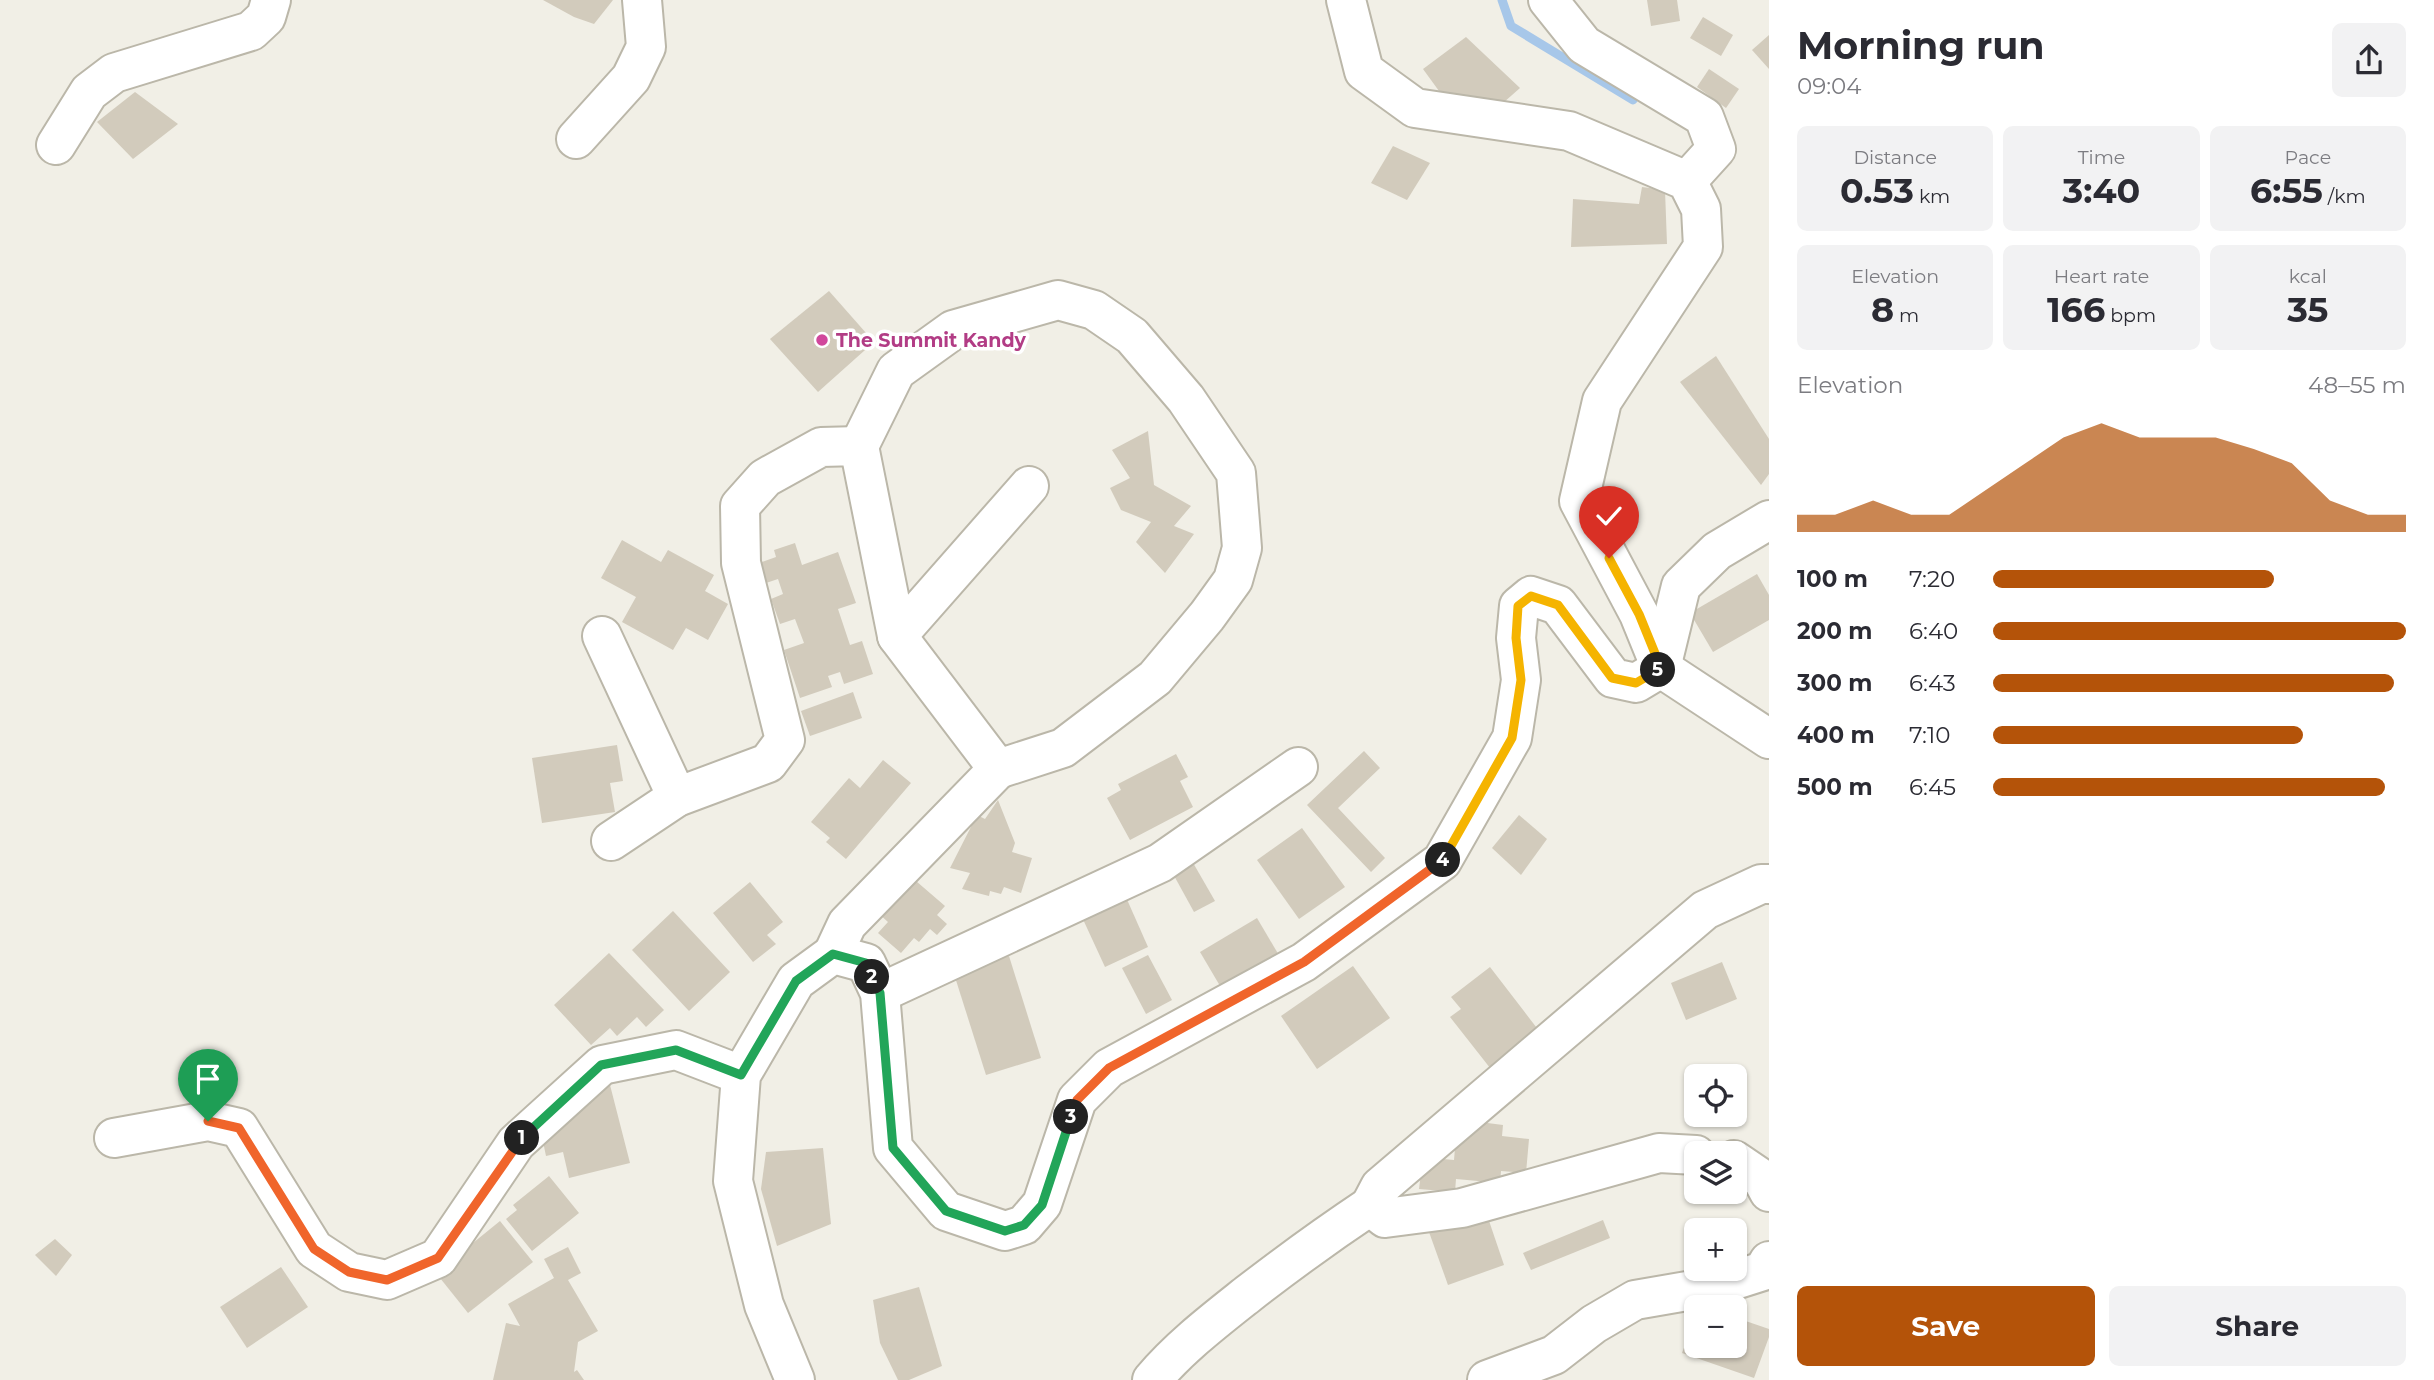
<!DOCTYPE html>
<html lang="en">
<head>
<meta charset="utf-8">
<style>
  body { margin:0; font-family:Montserrat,sans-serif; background:#f2f2f3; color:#2b2b33; height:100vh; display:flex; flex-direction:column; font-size:26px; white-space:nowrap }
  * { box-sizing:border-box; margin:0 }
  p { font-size:23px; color:#7c7c81 }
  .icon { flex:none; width:38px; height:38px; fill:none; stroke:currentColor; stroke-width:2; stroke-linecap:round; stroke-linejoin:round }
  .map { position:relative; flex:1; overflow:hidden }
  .panel { display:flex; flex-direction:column; background:#fff; width:665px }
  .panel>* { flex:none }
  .tools { position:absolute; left:1684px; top:1064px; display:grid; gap:14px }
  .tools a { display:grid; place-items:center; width:63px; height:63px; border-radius:10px; background:#fff; box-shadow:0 2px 5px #0004; font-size:35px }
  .pin { position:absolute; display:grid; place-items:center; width:60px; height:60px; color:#fff; margin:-72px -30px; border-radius:50% 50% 50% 0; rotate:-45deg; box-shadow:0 0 7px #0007 }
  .pin .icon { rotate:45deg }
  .km { position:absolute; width:35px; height:35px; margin:-18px; border-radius:50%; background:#222; color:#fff; font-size:19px; line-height:35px; text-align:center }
  .round { display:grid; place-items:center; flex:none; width:74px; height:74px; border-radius:10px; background:#f2f2f3 }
  .head { display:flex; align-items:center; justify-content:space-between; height:119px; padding:0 28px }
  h1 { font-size:38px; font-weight:700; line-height:52px }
  .metrics { display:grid; grid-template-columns:repeat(3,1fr); gap:10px; height:119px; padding:7px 28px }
  .metrics div { display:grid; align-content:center; border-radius:10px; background:#f2f2f3; text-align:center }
  .metrics b { font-size:35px; font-weight:700 }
  .metrics small { font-size:19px; font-weight:400 }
  .metrics p { font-size:19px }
  .chart { height:196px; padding:14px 28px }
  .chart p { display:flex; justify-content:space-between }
  .chart svg { width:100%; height:126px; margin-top:7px; fill:#b45309; opacity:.7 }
  .primary-button { display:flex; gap:14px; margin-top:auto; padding:14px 28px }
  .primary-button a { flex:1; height:80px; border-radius:10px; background:#b45309; color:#fff; font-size:28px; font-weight:700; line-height:80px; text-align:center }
  .primary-button a+a { background:#f2f2f3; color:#2b2b33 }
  ul { padding:0 28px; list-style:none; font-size:23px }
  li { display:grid; grid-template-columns:112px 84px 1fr; align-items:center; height:52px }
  li i { height:18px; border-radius:9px; background:#b45309 }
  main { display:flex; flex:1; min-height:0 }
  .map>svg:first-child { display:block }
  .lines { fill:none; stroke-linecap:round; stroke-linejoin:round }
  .stream { stroke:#a7c7e9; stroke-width:9 }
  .building { fill:#d2cbbc }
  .minor-casing { stroke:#bbb7a9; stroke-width:42 }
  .minor { stroke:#fff; stroke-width:38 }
  .split-1-casing { stroke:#fff; stroke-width:14 }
  .split-2-casing { stroke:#fff; stroke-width:14 }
  .split-3-casing { stroke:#fff; stroke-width:14 }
  .split-4-casing { stroke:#fff; stroke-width:14 }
  .split-5-casing { stroke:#fff; stroke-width:14 }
  .split-6-casing { stroke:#fff; stroke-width:14 }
  .split-1 { stroke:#f0652b; stroke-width:9 }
  .split-2 { stroke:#22a559; stroke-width:9 }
  .split-3 { stroke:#22a559; stroke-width:9 }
  .split-4 { stroke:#f0652b; stroke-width:9 }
  .split-5 { stroke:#f5b400; stroke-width:9 }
  .split-6 { stroke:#f5b400; stroke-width:9 }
  .hotel-dot { fill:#d1479c; stroke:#fff; stroke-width:2.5 }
  .labels { text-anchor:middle; stroke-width:7; stroke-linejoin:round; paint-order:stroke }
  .hotel-label { font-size:19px; font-weight:bold; fill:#b23c85; stroke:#fff; text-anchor:start }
</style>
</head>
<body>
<main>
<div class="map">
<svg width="1769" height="1380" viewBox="0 0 1769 1380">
  <rect width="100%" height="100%" fill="#f1efe6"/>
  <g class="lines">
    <path class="stream" d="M1502 0 1511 26 1633 100"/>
  </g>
  <g class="building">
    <path d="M543 0H613L594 24 574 17Z"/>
    <path d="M1647 0H1677L1680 21 1651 26Z"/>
    <path d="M1703 17 1733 35 1721 56 1690 38Z"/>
    <path d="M1769 35V69L1752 50Z"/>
    <path d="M1466 37 1520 88 1495 110 1467 103 1439 91 1423 69Z"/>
    <path d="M1709 69 1739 89 1726 108 1697 87Z"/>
    <path d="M135 92 178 124 133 159 97 122Z"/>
    <path d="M1393 146 1430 163 1407 200 1371 183Z"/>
    <path d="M1642 187 1665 190 1667 244 1571 247 1573 199 1639 204Z"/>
    <path d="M829 291 874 342 818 392 770 339Z"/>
    <path d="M1716 356 1769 439V474L1761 485 1680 382Z"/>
    <path d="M1148 431 1154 485 1191 506 1174 526 1194 534 1165 573 1136 542 1151 522 1121 510 1110 488 1130 478 1112 450Z"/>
    <path d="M622 540 661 562 668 550 714 575 705 591 728 604 708 640 686 628 673 650 622 622 636 597 601 578Z"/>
    <path d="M795 543 802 565 838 552 856 603 838 609 850 645 862 641 873 674 844 684 840 672 828 676 832 687 800 698 784 650 804 643 795 619 780 624 771 599 783 594 778 579 763 584 756 564 776 557 774 550Z"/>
    <path d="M1757 574 1769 595V620L1713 652 1690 613Z"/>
    <path d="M853 692 862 718 810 736 801 711Z"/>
    <path d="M617 745 623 781 610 783 615 812 542 823 532 758Z"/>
    <path d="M1364 751 1380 768 1338 808 1385 858 1371 872 1307 805Z"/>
    <path d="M1176 754 1188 777 1180 781 1193 807 1130 840 1107 798 1121 790 1118 784Z"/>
    <path d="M883 760 911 783 846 859 826 842 830 838 811 822 849 778 860 788Z"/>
    <path d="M998 800 1015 843 1012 852 1032 858 1021 893 1004 887 1001 894 990 891 989 896 962 889 970 873 950 868 977 815 985 819Z"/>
    <path d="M1519 815 1547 839 1521 875 1492 848Z"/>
    <path d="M1302 828 1345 887 1299 919 1257 860Z"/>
    <path d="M1192 861 1215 901 1194 912 1172 872Z"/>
    <path d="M909 875 945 906 937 915 947 924 937 935 930 929 919 942 914 938 901 953 878 933 888 922 877 912Z"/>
    <path d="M750 882 783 922 767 935 776 944 753 962 713 913Z"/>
    <path d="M1125 895 1148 947 1105 967 1081 915Z"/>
    <path d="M673 911 730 972 689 1011 632 950Z"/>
    <path d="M1257 918 1280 957 1223 991 1200 952Z"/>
    <path d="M609 953 664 1010 646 1027 637 1017 617 1036 610 1028 591 1045 554 1005Z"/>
    <path d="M1148 955 1172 1000 1146 1014 1122 968Z"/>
    <path d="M1009 956 1041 1058 986 1075 954 974Z"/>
    <path d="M1722 962 1737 999 1686 1020 1671 983Z"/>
    <path d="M1353 966 1390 1018 1317 1069 1281 1016Z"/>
    <path d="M1490 967 1543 1036 1494 1073 1450 1017 1461 1009 1451 997Z"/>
    <path d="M610 1085 630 1163 569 1178 563 1152 546 1156 541 1132 575 1093Z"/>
    <path d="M1472 1121 1503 1125 1502 1136 1529 1139 1526 1173 1501 1171 1500 1183 1456 1179 1455 1192 1419 1189 1422 1165 1432 1158 1454 1160 1456 1136 1470 1138Z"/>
    <path d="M823 1148 831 1224 777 1246 761 1189 766 1152Z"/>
    <path d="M549 1176 579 1213 532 1251 506 1219 517 1210 513 1205Z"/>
    <path d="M1486 1212 1504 1265 1448 1285 1429 1232Z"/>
    <path d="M1603 1220 1610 1238 1531 1270 1523 1253Z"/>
    <path d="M500 1221 533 1262 468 1313 436 1273Z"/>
    <path d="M55 1239 72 1255 56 1276 35 1255Z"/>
    <path d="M568 1247 581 1273 568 1280 598 1331 578 1342 574 1372 577 1370 584 1380H493L506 1323 520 1326 508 1304 554 1278 544 1259Z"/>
    <path d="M281 1267 308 1307 247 1348 220 1307Z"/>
    <path d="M919 1287 942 1366 909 1380H898L880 1343 873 1300Z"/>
    <path d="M1695 1317 1696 1346H1734V1317L1769 1329V1337L1754 1378 1682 1353Z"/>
  </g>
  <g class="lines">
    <g class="minor-casing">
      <g id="minor">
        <path d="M1346 0 1364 71 1415 108 1569 131 1687 181 1701 209 1703 247 1602 401 1579 501 1639 614 1661 668 1769 739"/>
        <path d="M1548 0 1584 45 1704 117 1716 149 1687 181"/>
        <path d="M576 139 631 78 646 47 642 0"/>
        <path d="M56 145 89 92 114 73 251 31 266 17 271 0"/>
        <path d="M859 446 896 371 953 330 1058 300 1094 310 1132 336 1186 399 1236 473 1242 548 1233 580 1207 616 1155 678 1063 748 998 769"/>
        <path d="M602 636 677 797"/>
        <path d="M897 636 1029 486"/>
        <path d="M1661 668 1681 586 1717 551 1769 520"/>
        <path d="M611 841 677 797 768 763 785 740 741 563 740 506 765 478 821 447 859 446 897 636 998 769 847 924 833 954"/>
        <path d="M880 993 1160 863 1298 767"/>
        <path d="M114 1138 208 1121 239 1128 314 1249 349 1272 387 1280 438 1258 516 1143 602 1065 676 1050 741 1075"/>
        <path d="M1696 1155 1659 1153 1462 1208 1385 1218 1370 1206 1380 1187 1705 910 1761 884H1769"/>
        <path d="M1734 1160 1762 1179 1769 1192"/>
        <path d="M795 1380 764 1305 733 1181 741 1075 796 981 833 954 866 963 880 993 893 1148 946 1211 1005 1231 1024 1225 1042 1204 1077 1100 1109 1068 1304 962 1442 861 1512 738 1521 680 1516 638 1519 606 1531 596 1558 605 1613 678 1636 683 1661 668"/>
        <path d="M1152 1380C1180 1347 1214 1321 1248 1294 1288 1263 1328 1234 1370 1206"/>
        <path d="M1487 1380 1554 1355 1594 1324 1635 1300 1716 1286 1763 1271 1769 1261"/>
      </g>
    </g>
    <use href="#minor" class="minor"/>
  </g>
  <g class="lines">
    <g class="split-1-casing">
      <path id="split-1" d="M208 1121 239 1128 314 1249 349 1272 387 1280 438 1258 522 1138"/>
    </g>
    <g class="split-2-casing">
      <path id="split-2" d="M522 1138 601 1065 676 1050 741 1075 796 981 833 954 866 963 872 977"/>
    </g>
    <g class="split-3-casing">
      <path id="split-3" d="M872 977 880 993 893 1148 946 1211 1005 1231 1024 1225 1042 1205 1071 1117"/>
    </g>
    <g class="split-4-casing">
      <path id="split-4" d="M1071 1117 1077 1100 1109 1068 1304 962 1443 860"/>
    </g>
    <g class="split-5-casing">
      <path id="split-5" d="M1443 860 1512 738 1521 680 1516 638 1518 606 1531 596 1558 605 1612 678 1636 683 1658 670"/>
    </g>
    <g class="split-6-casing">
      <path id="split-6" d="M1609 558 1639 614 1661 668 1658 670"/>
    </g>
    <use href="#split-1" class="split-1"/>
    <use href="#split-2" class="split-2"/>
    <use href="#split-3" class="split-3"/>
    <use href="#split-4" class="split-4"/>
    <use href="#split-5" class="split-5"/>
    <use href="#split-6" class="split-6"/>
  </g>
  <circle class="hotel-dot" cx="822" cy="340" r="7"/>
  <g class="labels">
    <g class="hotel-label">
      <text x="836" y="347">The Summit Kandy</text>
    </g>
  </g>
</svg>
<div class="tools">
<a><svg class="icon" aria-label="locate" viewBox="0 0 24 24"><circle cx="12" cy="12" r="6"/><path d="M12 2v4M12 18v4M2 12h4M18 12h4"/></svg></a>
<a><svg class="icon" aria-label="layers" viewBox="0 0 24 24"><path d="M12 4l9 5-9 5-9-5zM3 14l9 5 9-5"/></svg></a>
<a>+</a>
<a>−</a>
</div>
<div class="pin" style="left:208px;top:1121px;background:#1e9e55"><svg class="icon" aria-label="arrive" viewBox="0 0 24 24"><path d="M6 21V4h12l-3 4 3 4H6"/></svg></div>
<div class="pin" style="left:1609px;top:558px;background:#d93025"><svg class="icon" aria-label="check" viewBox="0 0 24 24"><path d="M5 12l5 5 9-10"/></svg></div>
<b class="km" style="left:522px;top:1138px">1</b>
<b class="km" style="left:872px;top:977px">2</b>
<b class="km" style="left:1071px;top:1117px">3</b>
<b class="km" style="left:1443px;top:860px">4</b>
<b class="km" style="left:1658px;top:670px">5</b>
</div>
<section class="panel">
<div class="head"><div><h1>Morning run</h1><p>09:04</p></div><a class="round"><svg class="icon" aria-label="share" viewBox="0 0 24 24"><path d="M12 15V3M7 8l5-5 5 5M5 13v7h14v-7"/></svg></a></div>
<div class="metrics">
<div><p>Distance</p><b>0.53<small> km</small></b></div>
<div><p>Time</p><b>3:40</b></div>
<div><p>Pace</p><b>6:55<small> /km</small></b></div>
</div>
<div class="metrics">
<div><p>Elevation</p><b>8<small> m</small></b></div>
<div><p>Heart rate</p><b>166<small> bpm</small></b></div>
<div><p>kcal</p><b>35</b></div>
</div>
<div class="chart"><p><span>Elevation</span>48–55 m</p>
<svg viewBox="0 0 160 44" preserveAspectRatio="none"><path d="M0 44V38L10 38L20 33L30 38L40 38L50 29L60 20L70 11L80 6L90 11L100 11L110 11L120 15L130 20L140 33L150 38L160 38V44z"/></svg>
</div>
<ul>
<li><b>100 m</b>7:20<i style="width:68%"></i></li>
<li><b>200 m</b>6:40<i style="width:100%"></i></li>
<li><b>300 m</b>6:43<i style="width:97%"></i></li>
<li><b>400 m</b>7:10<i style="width:75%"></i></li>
<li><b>500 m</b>6:45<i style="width:95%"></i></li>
</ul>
<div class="primary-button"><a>Save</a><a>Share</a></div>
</section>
</main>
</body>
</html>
